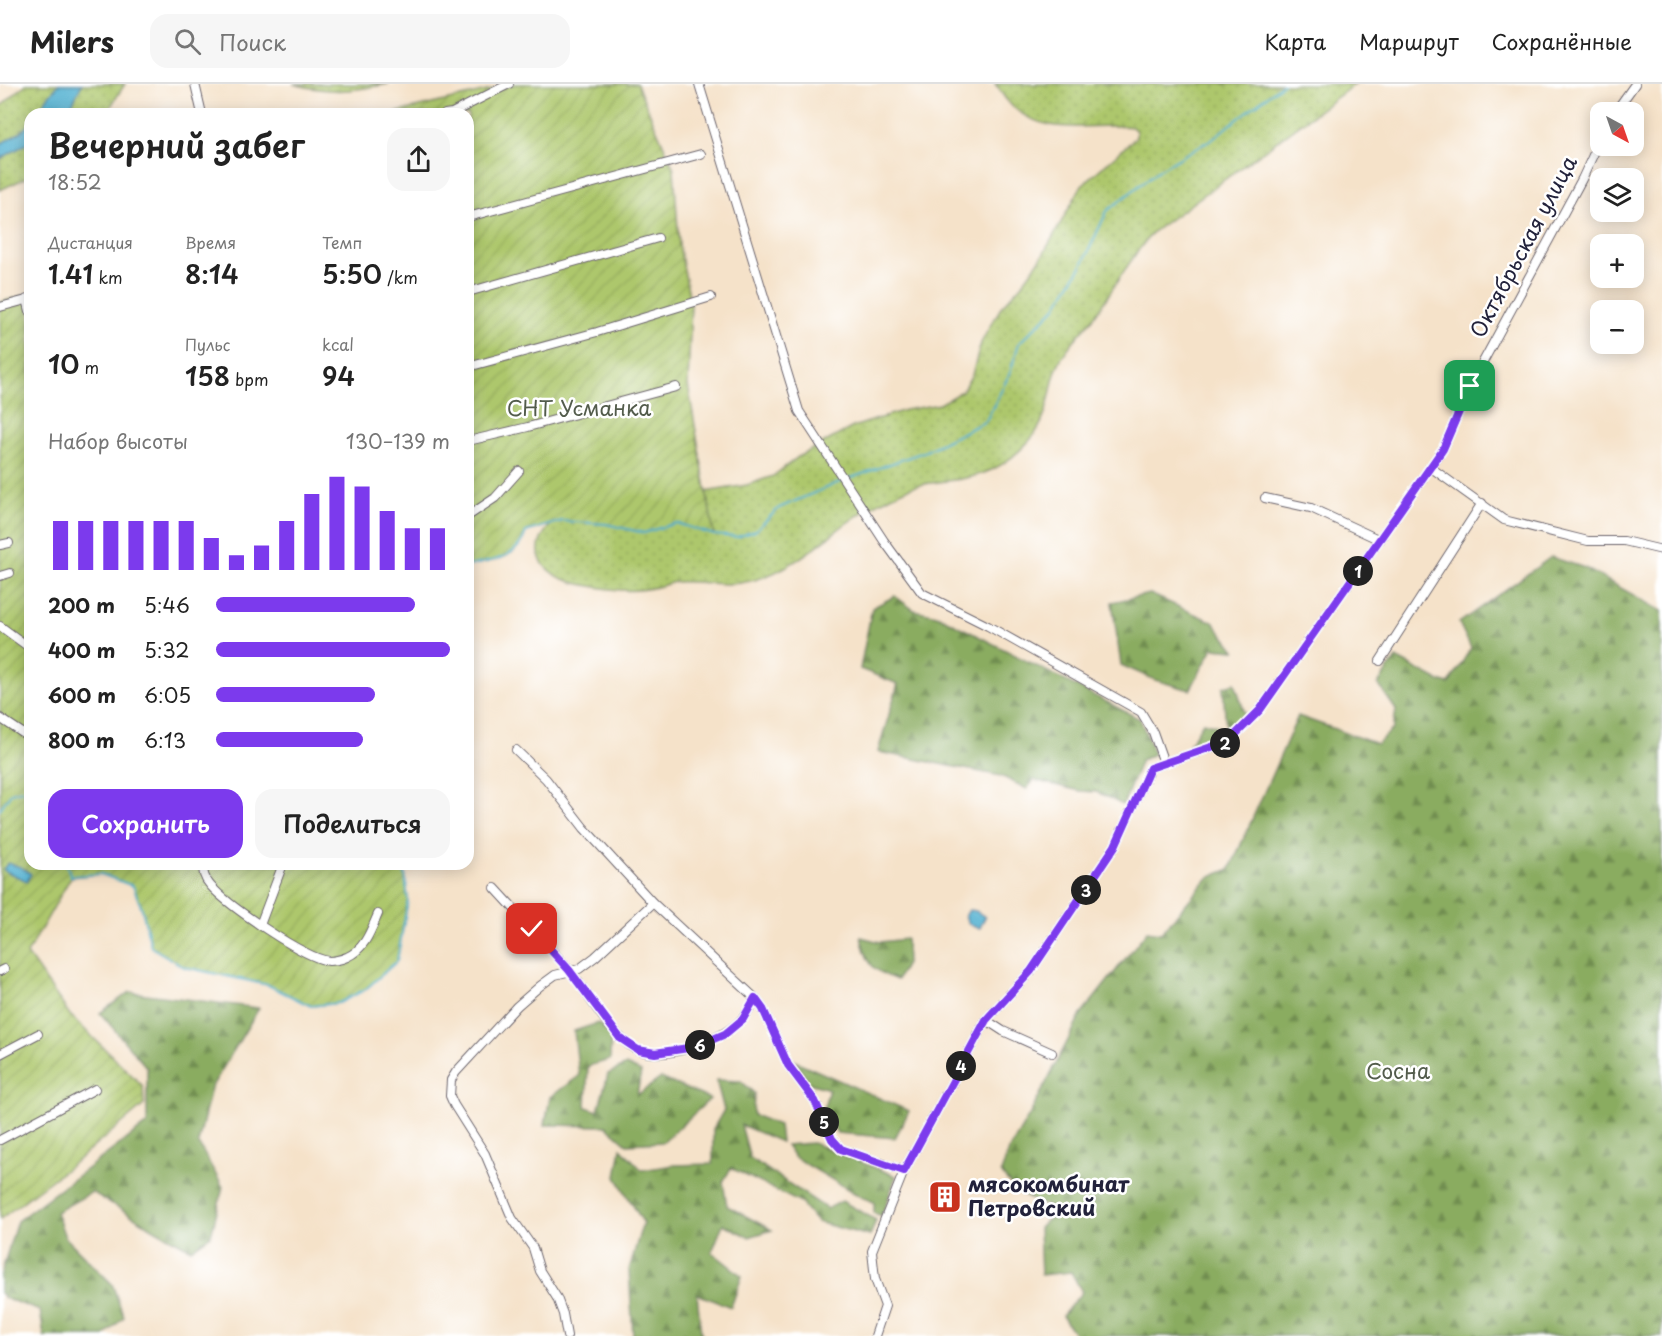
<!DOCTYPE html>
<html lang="ru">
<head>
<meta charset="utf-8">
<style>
  body { margin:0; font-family:"Playpen Sans",sans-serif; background:#f6f6f6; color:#222; height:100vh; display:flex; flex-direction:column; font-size:22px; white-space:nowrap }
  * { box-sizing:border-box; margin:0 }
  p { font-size:20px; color:#767676 }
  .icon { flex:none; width:33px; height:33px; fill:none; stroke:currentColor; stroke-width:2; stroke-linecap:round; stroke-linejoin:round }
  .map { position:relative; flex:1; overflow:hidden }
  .sheet { position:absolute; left:24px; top:24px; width:450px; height:762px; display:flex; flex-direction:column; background:#fff; border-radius:18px; box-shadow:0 3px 15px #0003 }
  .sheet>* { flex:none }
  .needle { width:39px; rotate:140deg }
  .tools { position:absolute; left:1590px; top:18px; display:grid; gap:12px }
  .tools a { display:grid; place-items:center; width:54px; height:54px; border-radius:12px; background:#fff; box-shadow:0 3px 15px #0003; font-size:30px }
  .pin { position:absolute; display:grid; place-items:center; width:51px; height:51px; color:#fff; margin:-26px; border-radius:12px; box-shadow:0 3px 9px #0006 }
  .km { position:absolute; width:30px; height:30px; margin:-15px; border-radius:50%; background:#222; color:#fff; font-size:16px; line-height:30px; text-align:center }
  .round { display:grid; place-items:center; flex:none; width:63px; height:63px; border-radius:18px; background:#f6f6f6 }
  .head { display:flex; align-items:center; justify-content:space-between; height:102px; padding:0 24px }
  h1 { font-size:33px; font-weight:600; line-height:45px }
  .metrics { display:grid; grid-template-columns:repeat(3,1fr); gap:9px; height:102px; padding:6px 24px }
  .metrics div { display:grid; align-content:center }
  .metrics b { font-size:26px; font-weight:600 }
  .metrics small { font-size:16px; font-weight:400 }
  .metrics p { font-size:16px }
  .chart { height:168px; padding:12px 24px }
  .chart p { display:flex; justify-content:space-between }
  .chart svg { width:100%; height:108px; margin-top:6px; stroke:#7c3aed; stroke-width:6 }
  .cta { display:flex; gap:12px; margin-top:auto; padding:12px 24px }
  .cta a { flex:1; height:69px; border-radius:18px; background:#7c3aed; color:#fff; font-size:24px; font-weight:600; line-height:69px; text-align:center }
  .cta a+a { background:#f6f6f6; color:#222 }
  ul { padding:0 24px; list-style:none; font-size:20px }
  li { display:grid; grid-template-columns:96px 72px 1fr; align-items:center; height:45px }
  li i { height:15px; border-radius:8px; background:#7c3aed }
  header { display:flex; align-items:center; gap:36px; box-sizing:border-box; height:84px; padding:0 30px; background:#fff; border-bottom:2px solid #e0e0e0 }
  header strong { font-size:28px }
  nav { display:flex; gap:33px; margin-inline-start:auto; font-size:21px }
  .search { width:420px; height:54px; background:#f6f6f6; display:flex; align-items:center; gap:15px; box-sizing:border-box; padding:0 21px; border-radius:18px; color:#767676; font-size:22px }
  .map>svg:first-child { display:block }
  .grass { fill:url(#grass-dots); stroke:#687454; stroke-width:1.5 }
  .forest { fill:url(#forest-firs); stroke:#56674e; stroke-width:1.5 }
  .garden { fill:url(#garden-furrows); stroke:#687454; stroke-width:1.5 }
  .water { fill:#51b0d0; stroke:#3a6986; stroke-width:1.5 }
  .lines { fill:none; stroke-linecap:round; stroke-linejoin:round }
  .stream { stroke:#51b0d0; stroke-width:2 }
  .minor-casing { stroke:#6c656d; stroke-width:10 }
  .minor { stroke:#fff; stroke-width:8 }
  .route-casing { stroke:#fff; stroke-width:12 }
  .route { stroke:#7c3aed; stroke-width:8 }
  .labels { text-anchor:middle; stroke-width:5; stroke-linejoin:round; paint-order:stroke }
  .street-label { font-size:21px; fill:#22223b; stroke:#fff }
  .park-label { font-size:21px; fill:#535c4c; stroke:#fff }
  .poi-label { font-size:21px; font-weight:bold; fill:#22223b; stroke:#fff; text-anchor:start }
</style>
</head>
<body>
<header>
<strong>Milers</strong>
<div class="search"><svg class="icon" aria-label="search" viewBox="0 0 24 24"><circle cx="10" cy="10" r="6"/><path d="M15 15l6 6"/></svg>Поиск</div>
<nav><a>Карта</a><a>Маршрут</a><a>Сохранённые</a></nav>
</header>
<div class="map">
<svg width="1662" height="1252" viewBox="0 0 1662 1252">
  <defs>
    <pattern id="grass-dots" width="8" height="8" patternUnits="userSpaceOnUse" patternTransform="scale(1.5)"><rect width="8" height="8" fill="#adc76c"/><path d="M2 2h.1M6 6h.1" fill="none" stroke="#95ab5e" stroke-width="1.8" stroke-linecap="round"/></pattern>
    <pattern id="forest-firs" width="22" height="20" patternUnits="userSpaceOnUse" patternTransform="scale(1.5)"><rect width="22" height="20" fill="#8aac60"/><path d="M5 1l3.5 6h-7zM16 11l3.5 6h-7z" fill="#708c50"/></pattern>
    <pattern id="garden-furrows" width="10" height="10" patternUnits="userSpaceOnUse" patternTransform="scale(1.5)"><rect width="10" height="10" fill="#adc76c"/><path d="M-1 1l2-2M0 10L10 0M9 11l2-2" fill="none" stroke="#95ab5e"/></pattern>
  </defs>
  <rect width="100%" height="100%" fill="#fff"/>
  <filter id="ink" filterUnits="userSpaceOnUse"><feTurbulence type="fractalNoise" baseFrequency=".0167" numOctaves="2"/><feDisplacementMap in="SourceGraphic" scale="12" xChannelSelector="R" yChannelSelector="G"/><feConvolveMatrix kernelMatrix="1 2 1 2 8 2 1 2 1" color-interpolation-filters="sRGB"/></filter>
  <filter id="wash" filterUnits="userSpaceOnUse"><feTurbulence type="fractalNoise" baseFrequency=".008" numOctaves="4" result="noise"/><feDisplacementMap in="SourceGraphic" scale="24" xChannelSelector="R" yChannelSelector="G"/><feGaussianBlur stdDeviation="1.35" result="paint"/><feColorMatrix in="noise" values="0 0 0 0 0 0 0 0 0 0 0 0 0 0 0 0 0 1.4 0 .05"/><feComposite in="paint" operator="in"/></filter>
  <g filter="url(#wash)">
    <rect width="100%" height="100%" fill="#f5e2c9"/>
    <g class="grass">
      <path d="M26 0H125L106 30H30V92L0 106V23Z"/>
      <path d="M293 0H388C349 7 333 10 293 0Z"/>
      <path d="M995 0H1355L1153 148C1131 173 1115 202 1096 230 1085 246 1069 259 1060 277 1047 303 1053 330 1030 356 1005 384 983 393 947 397 933 399 920 399 907 405 885 414 863 427 844 441 816 463 787 488 751 497 722 504 702 496 675 498 668 499 663 502 657 503 633 509 614 506 590 502 545 495 518 470 559 432L747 401 773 392 798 373 853 343 905 326 940 320 962 307 972 291 981 259 990 242 1002 222 1023 199 1041 174 1082 101 1132 57 1136 53V47L1132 43C1089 38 1048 55 1012 22 1005 16 1001 7 995 0Z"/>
    </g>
    <g class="forest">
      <path d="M1551 473 1585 484 1662 527V1252H1076L1062 1232 1082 1208 1071 1188 1041 1191 1039 1144 1057 1126C1032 1116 1015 1112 1001 1088L1010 1064 1030 1030 1081 931 1147 847 1161 849 1208 794 1230 785 1298 632 1377 660 1393 645 1396 626 1378 600 1396 574 1439 597 1449 600 1471 564 1459 539Z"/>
      <path d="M1150 510 1213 538 1235 566 1213 564 1190 606 1155 596 1121 581 1112 518Z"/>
      <path d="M895 512 914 526 937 531 1140 635 1154 670 1141 676 1123 721 1097 708 1080 707 1034 696 1027 705 1001 692 878 668 898 600 860 585 872 524Z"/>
      <path d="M1235 599 1245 630 1234 646 1226 644 1223 603Z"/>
      <path d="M1203 638 1220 643 1226 654 1204 662 1190 659Z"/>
      <path d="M861 853 880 858 906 855 907 878 897 896C870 886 868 880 861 853Z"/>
      <path d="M130 908 259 924 211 1004 198 1059 223 1103 211 1151 191 1165 156 1146 92 1108 56 1128 65 1153 112 1200 124 1233 104 1252H44L40 1227 5 1214 0 1209V1193L17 1137 147 1040V984L100 929Z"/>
      <path d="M598 939 611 951 610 976 588 982 586 1023 598 1027 608 990 626 981 641 988 637 1011 661 994 710 1015 663 1058 627 1060 606 1042 545 1041 550 1013 579 992 574 947Z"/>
      <path d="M795 977 909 1027 895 1054 837 1049 824 1023 829 1005 809 999Z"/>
      <path d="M716 996 741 997 754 1009 753 1031 779 1041 781 1058 741 1041 750 1074 827 1125 842 1117 876 1136 870 1152 817 1138 801 1119 731 1084 723 1098 727 1122 772 1146 749 1153 723 1140 712 1168 742 1192 731 1223 697 1210 701 1249 703 1252H633L629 1186 643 1138 616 1093 621 1064 642 1086 674 1081 713 1080V1045L724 1026Z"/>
      <path d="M813 1059 896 1092 882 1132 874 1129V1118L861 1113 794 1073 786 1061Z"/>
    </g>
    <g class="garden">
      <path d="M516 0H637L674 85 679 161 691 221 688 301 714 451 676 439 644 449 606 440 562 437 526 448C518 476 492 477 468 482V30H390Z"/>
      <path d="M30 210V780H404L408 816 397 877 366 905 339 919 311 922 268 901 184 883 151 863 142 825 133 802 101 790 71 793 27 870 70 931 143 1002 144 1021 78 1076 0 1135V218Z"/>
    </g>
    <g class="water">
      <path d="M59 0H82L67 30H38L47 14Z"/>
      <path d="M30 39V58L0 75V60L21 48Z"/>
      <path d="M8 779 21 783 31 790 27 797 5 787 3 785Z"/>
      <path d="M969 826 976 827 985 833 980 844C971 843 968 840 965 832Z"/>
    </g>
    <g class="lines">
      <g class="stream">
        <path d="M848 395 926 367 986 337 1010 289 1019 259 1055 224 1082 181 1107 127 1159 86 1213 54 1283 0"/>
        <path d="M468 482C492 477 518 475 526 448L562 437 606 440 644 449 676 439 714 451 737 453 755 447 779 424 842 397"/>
        <path d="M0 725 11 709 22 706 30 710"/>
        <path d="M66 780 71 792 101 790 133 802 142 825 151 863 184 883 268 901 311 922 339 919 366 905 397 877 408 816 404 780"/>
      </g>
    </g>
  </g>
  <g filter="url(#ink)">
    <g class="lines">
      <g class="minor-casing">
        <g id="minor">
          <path d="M195 0 202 30"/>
          <path d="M699 0 799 327 884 457 922 509 988 542 1141 628 1153 648 1164 679"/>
          <path d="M1615 28 1635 0"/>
          <path d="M445 30 452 29 509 0"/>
          <path d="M468 133 701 70"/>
          <path d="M468 208 658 154"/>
          <path d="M27 215 30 227"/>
          <path d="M0 223 30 215"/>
          <path d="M468 283 597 248 711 213"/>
          <path d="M468 357 528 343 676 303"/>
          <path d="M1430 383 1504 436 1588 457H1624L1662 466"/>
          <path d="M1265 414 1311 424 1380 456"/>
          <path d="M468 432 495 414 519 387"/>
          <path d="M0 461 9 459"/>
          <path d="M0 492 10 489"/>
          <path d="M0 542 30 564"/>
          <path d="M1380 577 1482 419"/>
          <path d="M0 634 30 654"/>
          <path d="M516 666 546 695 584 744 653 819 755 914 763 925 788 981 815 1017 832 1055 841 1065 904 1087"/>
          <path d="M203 780C203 789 204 794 210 801 227 821 304 874 329 877 334 877 342 875 347 873 365 865 371 846 378 830"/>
          <path d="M495 804C520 831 545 858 569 886 587 907 613 956 638 966 666 977 719 957 740 937 747 931 751 922 755 914"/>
          <path d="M260 841 283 780"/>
          <path d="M0 887 4 885"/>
          <path d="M986 936 1003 947 1052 969"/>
          <path d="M0 970 38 950"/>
          <path d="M0 1056 95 1005"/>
          <path d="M567 1252 563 1230 557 1214 540 1187 533 1164 512 1134 485 1070 454 1021 450 1012 451 996 456 988 517 922 540 902 555 891 579 885 595 873 653 819"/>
          <path d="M875 1252 885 1222 875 1195 872 1167 904 1087 986 936 1031 887 1115 762 1150 684 1229 657 1260 626 1443 365 1470 302 1582 95 1600 56"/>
        </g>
      </g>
      <use href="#minor" class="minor"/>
    </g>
  </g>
  <g class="lines" filter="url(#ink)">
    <g class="route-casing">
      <path id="route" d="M532 845 569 886 620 954 638 966 655 969 695 963 725 950 743 935 755 914 763 925 788 981 815 1017 832 1055 841 1065 904 1087 986 936 1031 887 1115 762 1150 684 1229 657 1260 626 1443 365 1470 302"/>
    </g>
    <use href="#route" class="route"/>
  </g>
  <defs>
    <g id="building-square" transform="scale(1.725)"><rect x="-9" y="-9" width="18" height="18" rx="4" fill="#c8321e" stroke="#fff"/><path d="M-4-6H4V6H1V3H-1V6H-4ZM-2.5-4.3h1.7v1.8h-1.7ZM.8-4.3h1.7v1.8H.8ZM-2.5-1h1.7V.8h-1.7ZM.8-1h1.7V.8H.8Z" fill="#fff"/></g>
  </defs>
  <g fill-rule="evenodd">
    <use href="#building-square" x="945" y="1113"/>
  </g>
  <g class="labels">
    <g class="street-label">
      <text transform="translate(1524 163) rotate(-62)" y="7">Октябрьская улица</text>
    </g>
    <g class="park-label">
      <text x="579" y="332">СНТ Усманка</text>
      <text x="1398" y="995">Сосна</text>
    </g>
    <g class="poi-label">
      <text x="968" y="1108">мясокомбинат<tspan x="968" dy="24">Петровский</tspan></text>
    </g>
  </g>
</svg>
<div class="tools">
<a><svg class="needle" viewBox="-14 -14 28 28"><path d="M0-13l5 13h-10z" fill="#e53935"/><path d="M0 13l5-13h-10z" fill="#767676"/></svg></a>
<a><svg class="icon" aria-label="layers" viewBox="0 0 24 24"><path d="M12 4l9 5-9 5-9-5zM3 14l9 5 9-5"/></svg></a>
<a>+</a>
<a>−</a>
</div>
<div class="pin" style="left:1470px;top:302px;background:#1e9e55"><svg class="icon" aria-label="arrive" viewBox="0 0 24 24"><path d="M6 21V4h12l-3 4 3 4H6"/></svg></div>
<div class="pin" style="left:532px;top:845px;background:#d93025"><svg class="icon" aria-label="check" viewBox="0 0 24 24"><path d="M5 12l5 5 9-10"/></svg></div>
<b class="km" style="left:1358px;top:487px">1</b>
<b class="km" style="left:1225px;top:659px">2</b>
<b class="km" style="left:1086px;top:806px">3</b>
<b class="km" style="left:961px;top:982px">4</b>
<b class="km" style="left:824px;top:1038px">5</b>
<b class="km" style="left:700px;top:961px">6</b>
<section class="sheet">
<div class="head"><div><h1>Вечерний забег</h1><p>18:52</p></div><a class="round"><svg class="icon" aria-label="share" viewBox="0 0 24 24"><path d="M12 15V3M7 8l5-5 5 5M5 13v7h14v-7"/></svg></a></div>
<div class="metrics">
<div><p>Дистанция</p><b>1.41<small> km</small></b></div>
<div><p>Время</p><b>8:14</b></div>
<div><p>Темп</p><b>5:50<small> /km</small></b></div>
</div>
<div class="metrics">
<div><b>10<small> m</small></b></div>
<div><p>Пульс</p><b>158<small> bpm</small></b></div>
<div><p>kcal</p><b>94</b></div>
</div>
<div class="chart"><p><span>Набор высоты</span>130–139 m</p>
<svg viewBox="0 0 160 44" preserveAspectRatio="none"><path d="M5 44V24M15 44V24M25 44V24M35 44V24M45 44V24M55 44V24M65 44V31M75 44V38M85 44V34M95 44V24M105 44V13M115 44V6M125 44V10M135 44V20M145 44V27M155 44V27"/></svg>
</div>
<ul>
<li><b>200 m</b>5:46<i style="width:85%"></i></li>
<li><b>400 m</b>5:32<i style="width:100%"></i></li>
<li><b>600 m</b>6:05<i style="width:68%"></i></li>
<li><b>800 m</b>6:13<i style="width:63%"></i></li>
</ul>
<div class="cta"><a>Сохранить</a><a>Поделиться</a></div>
</section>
</div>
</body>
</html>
